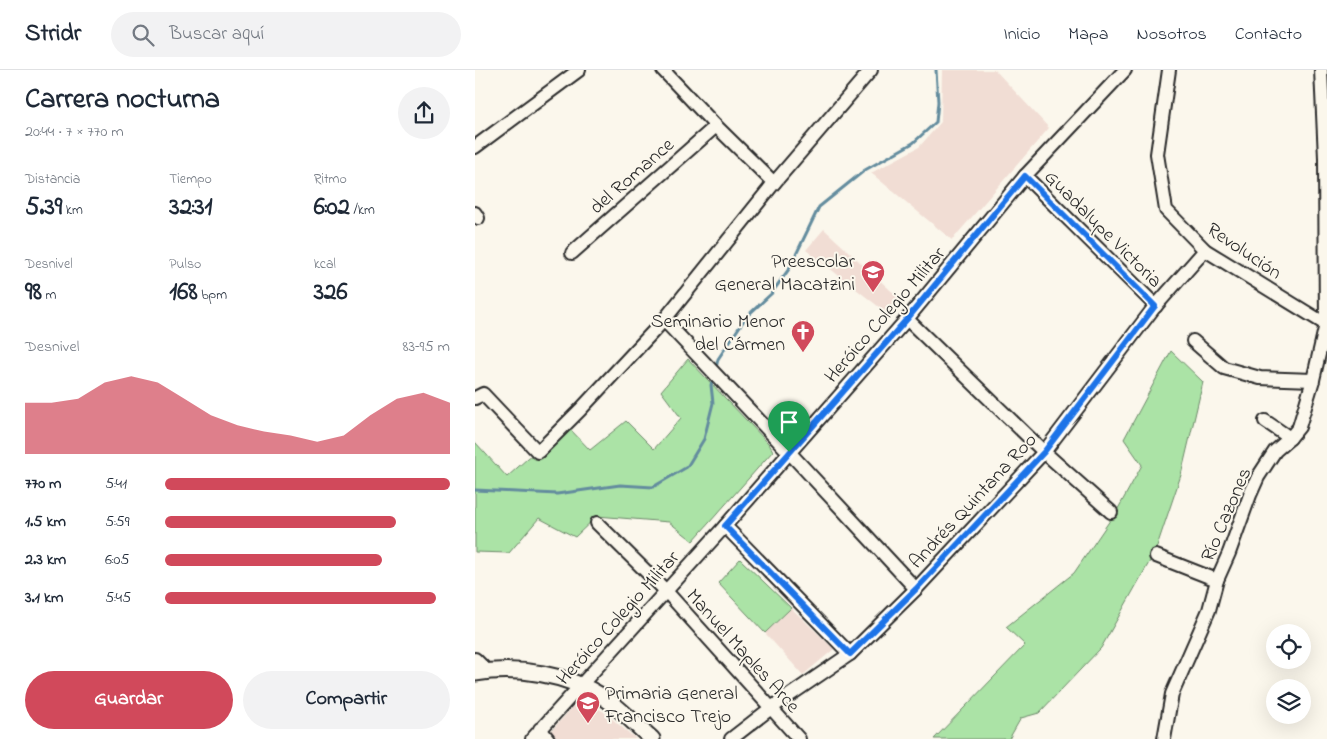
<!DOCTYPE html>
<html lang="es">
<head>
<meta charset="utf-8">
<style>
  body { margin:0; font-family:"Indie Flower",sans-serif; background:#f2f2f3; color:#1f2937; height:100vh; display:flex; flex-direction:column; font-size:19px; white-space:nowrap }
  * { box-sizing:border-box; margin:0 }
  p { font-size:16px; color:#747a83 }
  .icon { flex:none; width:28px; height:28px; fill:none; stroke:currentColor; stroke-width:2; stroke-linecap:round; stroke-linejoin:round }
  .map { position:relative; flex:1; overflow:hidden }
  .side { display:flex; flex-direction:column; background:#fff; width:475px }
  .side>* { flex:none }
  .fabs { position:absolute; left:791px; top:554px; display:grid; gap:10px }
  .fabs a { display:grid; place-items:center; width:45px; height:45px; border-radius:50%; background:#fff; box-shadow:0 5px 20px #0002; font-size:25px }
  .pin { position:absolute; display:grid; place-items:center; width:42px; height:42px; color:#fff; margin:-51px -21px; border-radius:50% 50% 50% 0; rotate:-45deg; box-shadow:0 0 5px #0007 }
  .pin .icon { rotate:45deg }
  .round { display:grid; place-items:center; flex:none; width:52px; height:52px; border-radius:26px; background:#f2f2f3 }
  .summary { display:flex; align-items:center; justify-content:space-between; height:85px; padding:0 25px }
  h1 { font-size:28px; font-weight:700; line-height:38px }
  .figures { display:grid; grid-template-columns:repeat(3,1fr); gap:8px; height:85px; padding:5px 25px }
  .figures div { display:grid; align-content:center }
  .figures b { font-size:25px; font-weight:700 }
  .figures small { font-size:14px; font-weight:400 }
  .figures p { font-size:14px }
  .chart { height:140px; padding:10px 25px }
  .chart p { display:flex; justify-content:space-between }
  .chart svg { width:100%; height:90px; margin-top:5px; fill:#d1495b; opacity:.7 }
  .primary-button { display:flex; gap:10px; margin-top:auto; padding:10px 25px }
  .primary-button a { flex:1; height:58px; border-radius:30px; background:#d1495b; color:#fff; font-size:20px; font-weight:700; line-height:58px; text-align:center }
  .primary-button a+a { background:#f2f2f3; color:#1f2937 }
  ul { padding:0 25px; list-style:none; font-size:16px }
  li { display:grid; grid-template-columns:80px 60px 1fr; align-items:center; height:38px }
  li i { height:12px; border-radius:6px; background:#d1495b }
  header { display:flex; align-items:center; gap:30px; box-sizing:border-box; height:70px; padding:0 25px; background:#fff; border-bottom:1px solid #e0e1e3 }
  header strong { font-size:24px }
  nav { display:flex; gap:28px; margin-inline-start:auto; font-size:18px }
  .search { width:350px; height:45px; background:#f2f2f3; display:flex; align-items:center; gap:12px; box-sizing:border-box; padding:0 18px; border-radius:28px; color:#747a83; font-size:19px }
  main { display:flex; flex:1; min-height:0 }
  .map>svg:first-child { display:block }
  .built { fill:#f1ddd4 }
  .green { fill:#abe3a6; stroke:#6b8768 }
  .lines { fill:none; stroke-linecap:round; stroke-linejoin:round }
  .stream { stroke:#638c9e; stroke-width:3 }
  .minor-casing { stroke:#2b2b2b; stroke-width:16 }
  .major-casing { stroke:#2b2b2b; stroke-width:19 }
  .minor { stroke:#fbf7ec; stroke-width:12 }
  .major { stroke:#fbf7ec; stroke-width:15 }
  .route-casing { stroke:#fff; stroke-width:10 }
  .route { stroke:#1a73e8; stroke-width:6 }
  .labels { text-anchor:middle; stroke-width:4; stroke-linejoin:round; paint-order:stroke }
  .street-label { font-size:20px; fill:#2b2b2b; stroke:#fbf7ec }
  .poi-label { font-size:20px; fill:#2b2b2b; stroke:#fbf7ec; text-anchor:end }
</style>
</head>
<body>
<header>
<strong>Stridr</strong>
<div class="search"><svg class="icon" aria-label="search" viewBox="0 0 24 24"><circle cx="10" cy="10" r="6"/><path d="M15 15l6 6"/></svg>Buscar aquí</div>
<nav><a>Inicio</a><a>Mapa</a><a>Nosotros</a><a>Contacto</a></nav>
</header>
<main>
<section class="side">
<div class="summary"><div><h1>Carrera nocturna</h1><p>20:44 · 7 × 770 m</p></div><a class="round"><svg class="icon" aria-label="share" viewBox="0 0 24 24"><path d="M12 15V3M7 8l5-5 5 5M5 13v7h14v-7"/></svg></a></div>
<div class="figures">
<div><p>Distancia</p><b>5.39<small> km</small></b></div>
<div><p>Tiempo</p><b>32:31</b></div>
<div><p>Ritmo</p><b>6:02<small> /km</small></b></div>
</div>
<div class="figures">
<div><p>Desnivel</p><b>98<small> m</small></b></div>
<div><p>Pulso</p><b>168<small> bpm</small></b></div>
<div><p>kcal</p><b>326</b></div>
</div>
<div class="chart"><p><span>Desnivel</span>83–95 m</p>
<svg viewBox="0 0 160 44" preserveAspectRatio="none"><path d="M0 44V19L10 19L20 17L30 9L40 6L50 9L60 17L70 25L80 30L90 33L100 35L110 38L120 35L130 25L140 17L150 14L160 19V44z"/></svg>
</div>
<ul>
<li><b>770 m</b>5:41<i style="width:100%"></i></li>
<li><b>1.5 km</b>5:59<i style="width:81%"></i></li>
<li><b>2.3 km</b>6:05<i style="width:76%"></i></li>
<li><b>3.1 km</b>5:45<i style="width:95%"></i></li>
</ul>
<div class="primary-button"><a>Guardar</a><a>Compartir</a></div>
</section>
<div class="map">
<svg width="852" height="669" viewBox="0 0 852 669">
  <rect width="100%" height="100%" fill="#fbf7ec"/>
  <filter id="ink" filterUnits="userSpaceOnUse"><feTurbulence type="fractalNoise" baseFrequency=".02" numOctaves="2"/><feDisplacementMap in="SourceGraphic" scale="10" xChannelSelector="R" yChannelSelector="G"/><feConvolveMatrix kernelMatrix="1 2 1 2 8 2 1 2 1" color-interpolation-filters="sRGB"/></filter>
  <g filter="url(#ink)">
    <g class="built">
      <path d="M467 0H520L574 58 477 170 396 103 444 77 466 52Z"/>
      <path d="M349 159 425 229 413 244 331 180Z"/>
      <path d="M316 538 359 579 328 605 290 563Z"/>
      <path d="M106 628 129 642 161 669H83L76 661Z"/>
    </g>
    <g class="green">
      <path d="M696 281 728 312 706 405 680 482 626 578 564 643 546 648 534 669H459L550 575 531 557 599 503 644 437 667 395 649 369Z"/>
      <path d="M213 289 294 374 298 381 218 471 194 452 122 446 100 467 64 448 34 483 0 482V372L32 407 53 388 94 358 115 380 151 351 179 379 206 348 186 321Z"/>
      <path d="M265 489 316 538 290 563 243 513Z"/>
    </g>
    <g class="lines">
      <g class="stream">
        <path d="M241 298 243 289 271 247 296 224 314 199 344 137 390 100 438 73 461 52 463 32 461 0"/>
        <path d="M0 420 82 424 145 415 178 417 212 397 229 369 238 333 236 315 238 307"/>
      </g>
      <g class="minor-casing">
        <g id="minor">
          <path d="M188 0 241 56 299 113"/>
          <path d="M694 0 682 84 691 140 730 180 852 255"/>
          <path d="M0 77 104 0"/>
          <path d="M550 106 681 236"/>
          <path d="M0 143 3 148"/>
          <path d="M97 183 241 56"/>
          <path d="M432 249 569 382 636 442"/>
          <path d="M189 250 314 382 441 519"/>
          <path d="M718 271 749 298 785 308 838 310"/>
          <path d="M0 328 8 324 63 382 105 340 189 250 299 113 396 0"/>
          <path d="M790 351 815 368"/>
          <path d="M122 453 190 520 324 669"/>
          <path d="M250 456 375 584"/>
          <path d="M681 486 742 510"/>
          <path d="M0 589 12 601"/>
          <path d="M65 659 73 669"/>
          <path d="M57 669 250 456 432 249 550 106 650 0"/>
          <path d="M256 669 296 638 375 584 441 519 569 382 678 239 730 180"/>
          <path d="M689 669 697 624 734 540 742 510 754 483 775 425 783 407 800 381 815 368 824 357 838 310 851 254 850 88 846 0"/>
        </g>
      </g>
      <g class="major-casing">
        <path id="major" d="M0 603C44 596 92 604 130 628 147 640 162 656 177 669"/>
      </g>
      <use href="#minor" class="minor"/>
      <use href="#major" class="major"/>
    </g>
  </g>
  <g class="lines" filter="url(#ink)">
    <g class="route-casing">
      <path id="route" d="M550 106 680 236 569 382 441 519 375 584 250 456 432 249Z"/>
    </g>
    <use href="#route" class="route"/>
  </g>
  <defs>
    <g id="school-pin" transform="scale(1.25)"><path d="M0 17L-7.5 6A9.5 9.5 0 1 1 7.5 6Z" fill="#d1495b" stroke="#fbf7ec"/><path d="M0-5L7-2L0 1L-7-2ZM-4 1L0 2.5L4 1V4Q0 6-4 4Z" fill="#fff"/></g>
    <g id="church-pin" transform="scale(1.25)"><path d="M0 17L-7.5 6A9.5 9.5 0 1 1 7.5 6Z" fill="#d1495b" stroke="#fbf7ec"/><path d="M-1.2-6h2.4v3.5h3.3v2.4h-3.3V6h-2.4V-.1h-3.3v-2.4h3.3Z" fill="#fff"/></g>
  </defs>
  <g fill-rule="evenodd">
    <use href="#school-pin" x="398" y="202"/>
    <use href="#church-pin" x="328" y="262"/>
    <use href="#school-pin" x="113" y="633"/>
  </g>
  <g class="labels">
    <g class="street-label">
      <text transform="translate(156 105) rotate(-41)" y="7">del Romance</text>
      <text transform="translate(629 158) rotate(45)" y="7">Guadalupe Victoria</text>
      <text transform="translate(770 180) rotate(34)" y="7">Revolución</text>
      <text transform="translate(409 244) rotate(-49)" y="7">Heróico Colegio Militar</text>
      <text transform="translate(497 430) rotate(-47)" y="7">Andrés Quintana Roo</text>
      <text transform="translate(750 444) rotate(-67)" y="7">Río Cazones</text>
      <text transform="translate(142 547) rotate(-48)" y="7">Heróico Colegio Militar</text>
      <text transform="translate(269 580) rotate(48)" y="7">Manuel Maples Arce</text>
    </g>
    <g class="poi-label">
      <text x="380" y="197">Preescolar<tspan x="380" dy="23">General Macatzini</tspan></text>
      <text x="310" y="257">Seminario Menor<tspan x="310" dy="23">del Cármen</tspan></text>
      <text x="130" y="629" text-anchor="start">Primaria General<tspan x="130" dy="23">Francisco Trejo</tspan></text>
    </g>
  </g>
</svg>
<div class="fabs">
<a><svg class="icon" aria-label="locate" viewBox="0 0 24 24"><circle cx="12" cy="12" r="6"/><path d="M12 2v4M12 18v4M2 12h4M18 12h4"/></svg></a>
<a><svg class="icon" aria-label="layers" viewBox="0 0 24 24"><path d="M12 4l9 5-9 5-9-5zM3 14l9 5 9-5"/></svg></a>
</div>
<div class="pin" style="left:314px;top:382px;background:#1e9e55"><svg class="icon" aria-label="arrive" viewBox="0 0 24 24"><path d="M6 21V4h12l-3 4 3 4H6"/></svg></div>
</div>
</main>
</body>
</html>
